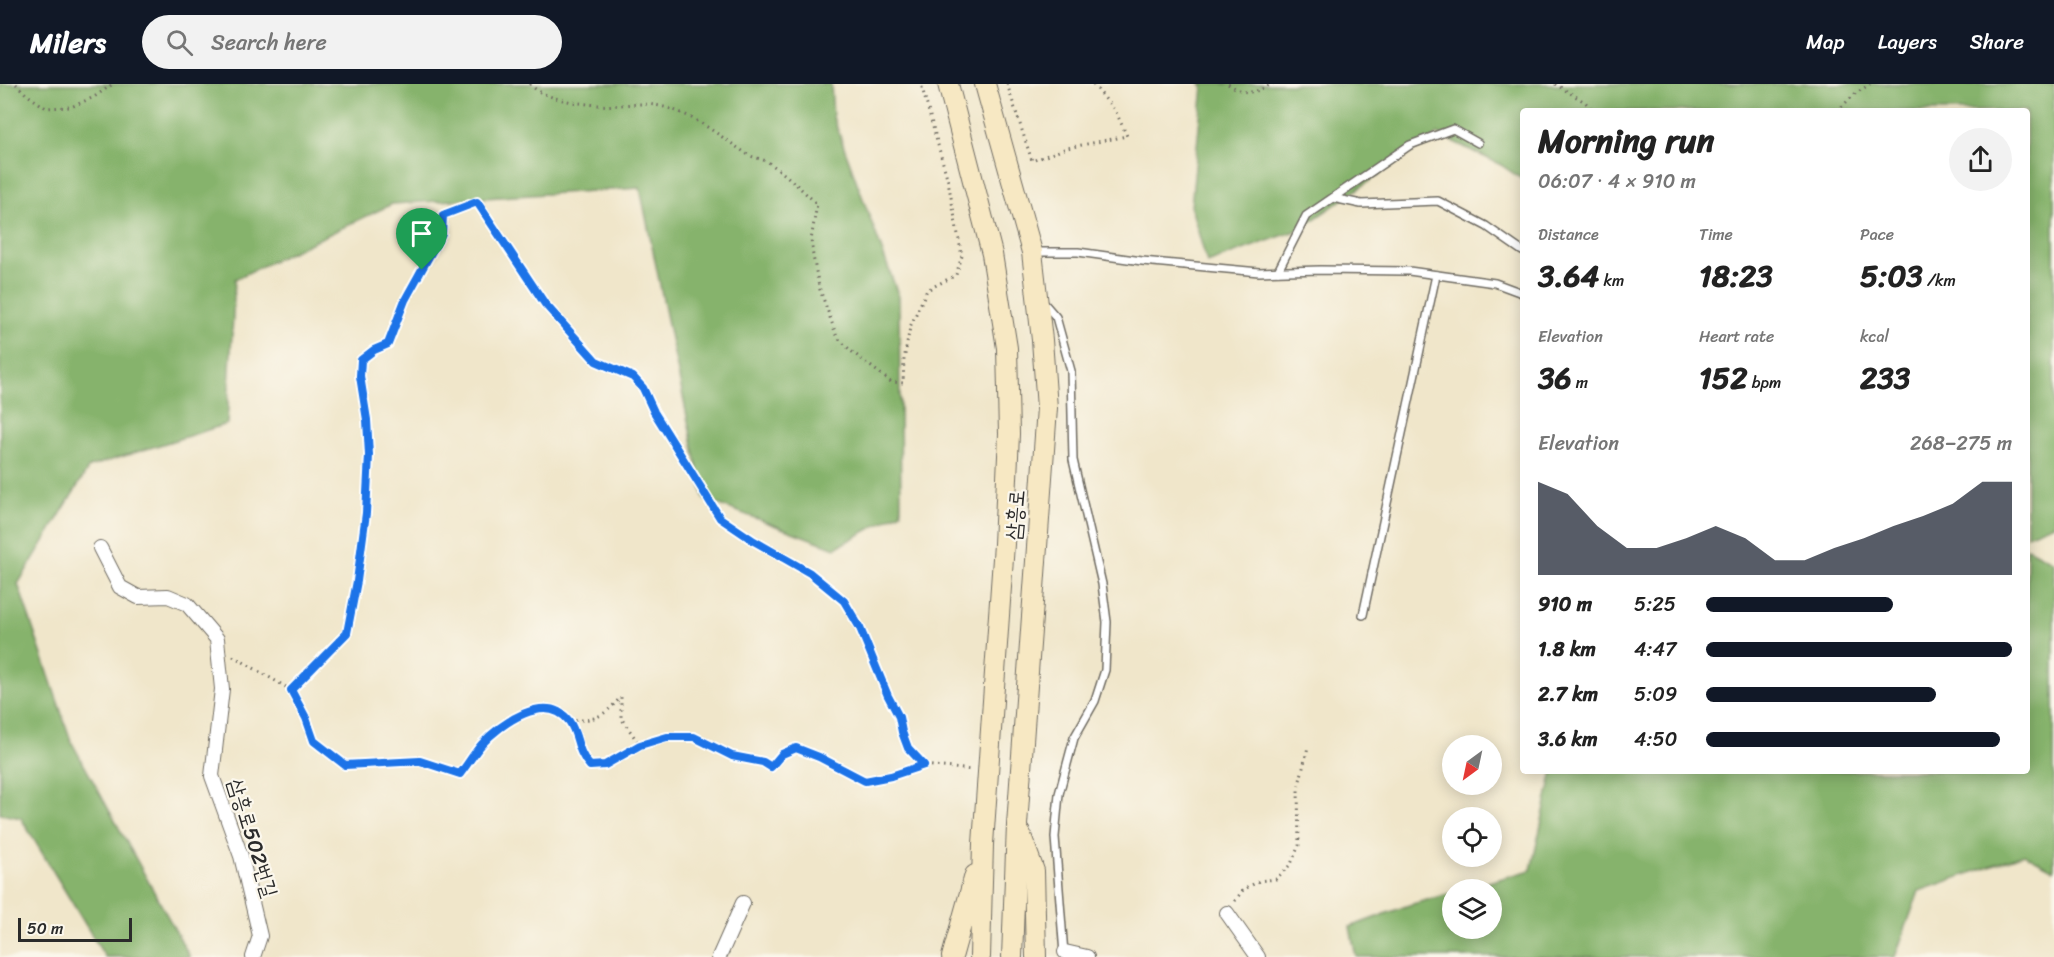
<!DOCTYPE html>
<html lang="en">
<head>
<meta charset="utf-8">
<style>
  body { margin:0; font-family:Sriracha,"Poor Story",sans-serif; background:#f2f2f2; color:#222; height:100vh; display:flex; flex-direction:column; font-size:22px; white-space:nowrap }
  * { box-sizing:border-box; margin:0 }
  p { font-size:20px; color:#767676 }
  .icon { flex:none; width:33px; height:33px; fill:none; stroke:currentColor; stroke-width:2; stroke-linecap:round; stroke-linejoin:round }
  .map { position:relative; flex:1; overflow:hidden }
  .sheet { position:absolute; left:1520px; top:24px; width:510px; height:666px; display:flex; flex-direction:column; background:#fff; border-radius:6px; box-shadow:0 3px 15px #0003 }
  .sheet>* { flex:none }
  .needle { width:39px; rotate:213deg }
  .controls { position:absolute; left:1442px; top:651px; display:grid; gap:12px }
  .controls a { display:grid; place-items:center; width:60px; height:60px; border-radius:50%; background:#fff; box-shadow:0 3px 15px #0003; font-size:30px }
  .scale { position:absolute; left:18px; bottom:15px; width:114px; box-sizing:border-box; padding-left:6px; border:3px solid #2b2b2b; border-top:0; font-size:16px; line-height:21px; white-space:nowrap; color:#2b2b2b; -webkit-text-stroke:4px #fbf7ec; paint-order:stroke }
  .pin { position:absolute; display:grid; place-items:center; width:51px; height:51px; color:#fff; margin:-62px -26px; border-radius:50% 50% 50% 0; rotate:-45deg; box-shadow:0 0 6px #0007 }
  .pin .icon { rotate:45deg }
  .round { display:grid; place-items:center; flex:none; width:63px; height:63px; border-radius:32px; background:#f2f2f2 }
  .summary { display:flex; align-items:center; justify-content:space-between; height:102px; padding:0 18px }
  h1 { font-size:33px; font-weight:700; line-height:45px }
  .figures { display:grid; grid-template-columns:repeat(3,1fr); gap:9px; height:102px; padding:6px 18px }
  .figures div { display:grid; align-content:center }
  .figures b { font-size:30px; font-weight:700 }
  .figures small { font-size:16px; font-weight:400 }
  .figures p { font-size:16px }
  .chart { height:168px; padding:12px 18px }
  .chart p { display:flex; justify-content:space-between }
  .chart svg { width:100%; height:108px; margin-top:6px; fill:#111827; opacity:.7 }
  ul { padding:0 18px; list-style:none; font-size:20px }
  li { display:grid; grid-template-columns:96px 72px 1fr; align-items:center; height:45px }
  li i { height:15px; border-radius:8px; background:#111827 }
  header { display:flex; align-items:center; gap:36px; box-sizing:border-box; height:84px; padding:0 30px; background:#111827; color:#fff }
  header strong { font-size:28px }
  nav { display:flex; gap:33px; margin-inline-start:auto; font-size:21px }
  .search { width:420px; height:54px; background:#f2f2f2; display:flex; align-items:center; gap:15px; box-sizing:border-box; padding:0 21px; border-radius:33px; color:#767676; font-size:22px }
  .map>svg:first-child { display:block }
  .forest { fill:#86b36c; stroke:#586f4c; stroke-width:1.5 }
  .lines { fill:none; stroke-linecap:round; stroke-linejoin:round }
  .service-casing { stroke:#706c63; stroke-width:10 }
  .minor-casing { stroke:#706c63; stroke-width:16 }
  .secondary-casing { stroke:#706c63; stroke-width:22 }
  .path { stroke:#706c63; stroke-width:3; stroke-dasharray:1.5 4.5; stroke-linecap:butt }
  .service { stroke:#fff; stroke-width:7 }
  .minor { stroke:#fff; stroke-width:14 }
  .secondary { stroke:#f7e8c3; stroke-width:20 }
  .route-casing { stroke:#fff; stroke-width:12 }
  .route { stroke:#1a73e8; stroke-width:8 }
  .labels { text-anchor:middle; stroke-width:4.5; stroke-linejoin:round; paint-order:stroke }
  .street-label { font-size:21px; fill:#2b2b2b; stroke:#fbf7ec }
</style>
</head>
<body>
<header>
<strong>Milers</strong>
<div class="search"><svg class="icon" aria-label="search" viewBox="0 0 24 24"><circle cx="10" cy="10" r="6"/><path d="M15 15l6 6"/></svg>Search here</div>
<nav><a>Map</a><a>Layers</a><a>Share</a></nav>
</header>
<div class="map">
<svg width="2054" height="873" viewBox="0 0 2054 873">
  <rect width="100%" height="100%" fill="#fbf7ec"/>
  <filter id="ink" filterUnits="userSpaceOnUse"><feTurbulence type="fractalNoise" baseFrequency=".0167" numOctaves="2"/><feDisplacementMap in="SourceGraphic" scale="12" xChannelSelector="R" yChannelSelector="G"/><feConvolveMatrix kernelMatrix="1 2 1 2 8 2 1 2 1" color-interpolation-filters="sRGB"/></filter>
  <filter id="wash" filterUnits="userSpaceOnUse"><feTurbulence type="fractalNoise" baseFrequency=".008" numOctaves="4" result="noise"/><feDisplacementMap in="SourceGraphic" scale="24" xChannelSelector="R" yChannelSelector="G"/><feGaussianBlur stdDeviation="1.35" result="paint"/><feColorMatrix in="noise" values="0 0 0 0 0 0 0 0 0 0 0 0 0 0 0 0 0 1.4 0 .05"/><feComposite in="paint" operator="in"/></filter>
  <g filter="url(#wash)">
    <rect width="100%" height="100%" fill="#f0e6ca"/>
    <g class="forest">
      <path d="M0 0H831L833 33 899 213 901 428 835 464 704 415 640 104 392 120 235 195 227 340 89 383 18 500 71 657 190 873H105L21 734 0 730Z"/>
      <path d="M1199 0H2054V440L2027 451 2026 27H1522V95L1501 81 1438 50 1298 146 1207 179 1191 123 1203 2Z"/>
      <path d="M2027 464 2054 478V786L2024 770 1919 807 1895 873H1356L1350 843 1409 821 1452 809V844H1491V806L1464 805 1531 786 1553 687H2026Z"/>
    </g>
  </g>
  <g filter="url(#ink)">
    <g class="lines">
      <g class="service-casing">
        <g id="service">
          <path d="M1333 114 1361 120 1438 117 1486 142 1522 167"/>
          <path d="M1035 168H1078L1142 177 1259 188 1320 186 1409 187 1495 199 1522 209"/>
          <path d="M1278 187 1306 132 1410 61 1453 45 1478 59"/>
          <path d="M1043 218 1056 233 1071 287 1073 376 1102 500 1107 538 1105 586 1095 617 1074 654 1059 710 1055 753 1064 870"/>
          <path d="M1363 531 1436 191"/>
        </g>
      </g>
      <g class="minor-casing">
        <g id="minor">
          <path d="M100 464 120 503 138 513 168 512 187 520 217 555 222 605 212 692 241 772 260 852 253 873"/>
          <path d="M1227 829 1258 873"/>
          <path d="M1065 868 1087 873"/>
          <path d="M719 873 743 819"/>
        </g>
      </g>
      <g class="secondary-casing">
        <g id="secondary">
          <path d="M948 0 992 170 1007 264 1009 350 1004 460 983 760 980 873"/>
          <path d="M985 0 1032 168 1042 256 1047 324 1017 741 1012 873"/>
          <path d="M1020 749 1034 787 1036 873"/>
          <path d="M952 873 975 791"/>
        </g>
      </g>
      <g class="path">
        <path d="M16 0 26 10 46 24 71 23 94 13 113 0"/>
        <path d="M530 0C542 15 580 20 599 21 617 23 636 18 654 21 689 26 718 51 747 70 753 74 761 74 768 78 786 90 801 105 817 120L811 156 813 172 819 203 837 253 851 267 891 298 903 299 904 276 910 243 927 206 956 191 962 172 948 97 921 0"/>
        <path d="M1007 0 1032 77 1067 64 1127 52 1116 28 1093 0"/>
        <path d="M1228 0C1248 12 1253 9 1273 0"/>
        <path d="M1555 0 1585 18 1594 27"/>
        <path d="M1837 27 1855 10 1870 0"/>
        <path d="M233 572 291 606 306 634 313 657 345 681 420 677 460 690C468 680 474 669 482 660 499 640 546 607 568 637 579 651 576 667 590 682L605 681 640 661 667 653H694L732 672 763 678 771 683 782 670 796 664 819 673 865 697 891 692 924 681 972 686"/>
        <path d="M291 606 347 548 366 429 368 371 367 336 360 292 361 276 373 266 388 260 405 216 442 149 443 131 477 118 545 220 596 277 633 293 643 304 654 328 720 434 754 457 810 489 844 517 860 544 888 612 899 633 902 648 908 664 924 681"/>
        <path d="M569 637C597 635 601 635 621 613V634L640 661"/>
        <path d="M1235 817 1243 806 1259 797 1276 795 1291 780 1299 761 1298 705 1308 663"/>
      </g>
      <use href="#service" class="service"/>
      <use href="#minor" class="minor"/>
      <use href="#secondary" class="secondary"/>
    </g>
  </g>
  <g class="lines" filter="url(#ink)">
    <g class="route-casing">
      <path id="route" d="M477 118 545 220 596 277 633 293 643 304 654 328 720 434 754 457 810 489 844 517 860 544 888 612 899 633 902 648 908 664 924 681 891 692 865 697 819 673 796 664 782 670 771 683 763 678 732 672 694 653H667L640 661 605 681 590 682C576 667 579 651 569 637 546 607 500 640 482 660 474 669 468 680 460 690L420 677 345 681 314 657 306 634 291 606 347 549 357 497 366 429 369 371 367 336 360 292 361 276 374 266 388 260 405 216 442 149 443 131Z"/>
    </g>
    <use href="#route" class="route"/>
  </g>
  <g class="labels">
    <g class="street-label">
      <text transform="translate(1015 431) rotate(-85)" y="7">삼흥로</text>
      <text transform="translate(253 754) rotate(73)" y="7">삼흥로502번길</text>
    </g>
  </g>
</svg>
<div class="controls">
<a><svg class="needle" viewBox="-14 -14 28 28"><path d="M0-13l5 13h-10z" fill="#e53935"/><path d="M0 13l5-13h-10z" fill="#767676"/></svg></a>
<a><svg class="icon" aria-label="locate" viewBox="0 0 24 24"><circle cx="12" cy="12" r="6"/><path d="M12 2v4M12 18v4M2 12h4M18 12h4"/></svg></a>
<a><svg class="icon" aria-label="layers" viewBox="0 0 24 24"><path d="M12 4l9 5-9 5-9-5zM3 14l9 5 9-5"/></svg></a>
</div>
<div class="scale">50 m</div>
<div class="pin" style="left:422px;top:186px;background:#1e9e55"><svg class="icon" aria-label="arrive" viewBox="0 0 24 24"><path d="M6 21V4h12l-3 4 3 4H6"/></svg></div>
<section class="sheet">
<div class="summary"><div><h1>Morning run</h1><p>06:07 · 4 × 910 m</p></div><a class="round"><svg class="icon" aria-label="share" viewBox="0 0 24 24"><path d="M12 15V3M7 8l5-5 5 5M5 13v7h14v-7"/></svg></a></div>
<div class="figures">
<div><p>Distance</p><b>3.64<small> km</small></b></div>
<div><p>Time</p><b>18:23</b></div>
<div><p>Pace</p><b>5:03<small> /km</small></b></div>
</div>
<div class="figures">
<div><p>Elevation</p><b>36<small> m</small></b></div>
<div><p>Heart rate</p><b>152<small> bpm</small></b></div>
<div><p>kcal</p><b>233</b></div>
</div>
<div class="chart"><p><span>Elevation</span>268–275 m</p>
<svg viewBox="0 0 160 44" preserveAspectRatio="none"><path d="M0 44V6L10 11L20 24L30 33L40 33L50 29L60 24L70 29L80 38L90 38L100 33L110 29L120 24L130 20L140 15L150 6L160 6V44z"/></svg>
</div>
<ul>
<li><b>910 m</b>5:25<i style="width:61%"></i></li>
<li><b>1.8 km</b>4:47<i style="width:100%"></i></li>
<li><b>2.7 km</b>5:09<i style="width:75%"></i></li>
<li><b>3.6 km</b>4:50<i style="width:96%"></i></li>
</ul>
</section>
</div>
</body>
</html>
